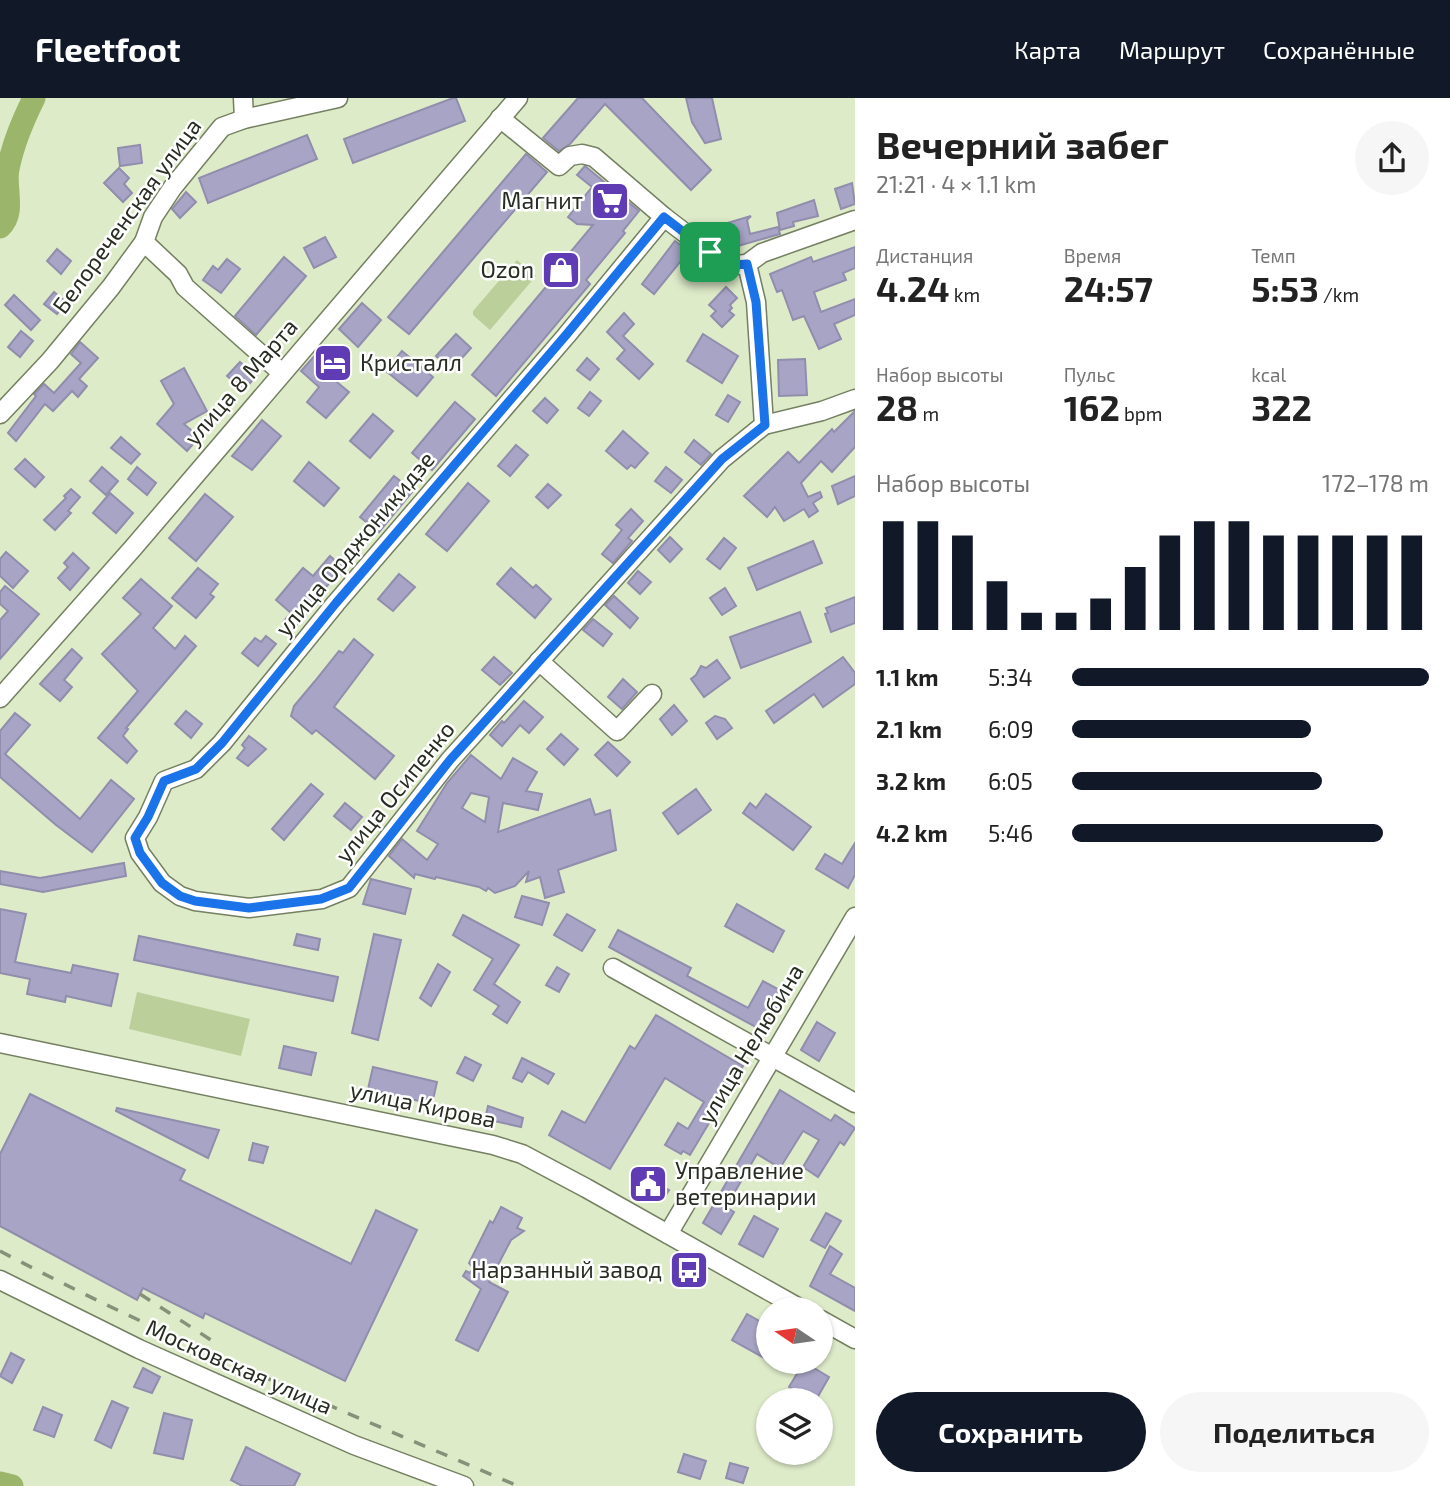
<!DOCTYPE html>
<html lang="ru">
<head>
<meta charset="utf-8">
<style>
  body { margin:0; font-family:"Exo 2",sans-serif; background:#f6f6f6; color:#222; height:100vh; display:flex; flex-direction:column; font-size:26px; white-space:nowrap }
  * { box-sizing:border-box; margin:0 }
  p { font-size:23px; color:#767676 }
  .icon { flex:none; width:38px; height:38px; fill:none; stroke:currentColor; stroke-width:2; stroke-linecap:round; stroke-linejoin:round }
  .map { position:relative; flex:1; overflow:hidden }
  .sheet { display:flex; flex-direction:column; background:#fff; width:595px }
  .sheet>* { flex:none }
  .needle { width:46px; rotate:283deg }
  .buttons { position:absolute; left:756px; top:1199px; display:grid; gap:14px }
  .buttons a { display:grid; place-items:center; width:77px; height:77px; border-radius:50%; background:#fff; box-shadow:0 2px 5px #0004; font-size:35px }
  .pin { position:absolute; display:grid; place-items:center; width:60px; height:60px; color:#fff; margin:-30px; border-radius:14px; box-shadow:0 4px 10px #0006 }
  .round { display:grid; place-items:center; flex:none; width:74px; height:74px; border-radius:37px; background:#f6f6f6 }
  .summary { display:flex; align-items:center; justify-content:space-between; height:119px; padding:0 21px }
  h1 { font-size:38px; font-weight:700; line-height:52px }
  .stats { display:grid; grid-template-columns:repeat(3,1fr); gap:10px; height:119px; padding:7px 21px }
  .stats div { display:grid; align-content:center }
  .stats b { font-size:35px; font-weight:700 }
  .stats small { font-size:19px; font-weight:400 }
  .stats p { font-size:19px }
  .chart { height:196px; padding:14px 21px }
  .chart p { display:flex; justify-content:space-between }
  .chart svg { width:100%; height:126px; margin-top:7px; stroke:#111827; stroke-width:6 }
  .button { display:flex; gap:14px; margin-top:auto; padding:14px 21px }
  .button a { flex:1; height:80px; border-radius:42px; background:#111827; color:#fff; font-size:28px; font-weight:700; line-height:80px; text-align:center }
  .button a+a { background:#f6f6f6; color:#222 }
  ul { padding:0 21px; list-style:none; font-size:23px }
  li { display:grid; grid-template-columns:112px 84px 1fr; align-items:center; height:52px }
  li i { height:18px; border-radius:9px; background:#111827 }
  header { display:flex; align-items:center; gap:42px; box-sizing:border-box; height:98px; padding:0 35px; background:#111827; color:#fff }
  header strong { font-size:33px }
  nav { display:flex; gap:38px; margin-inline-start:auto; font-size:24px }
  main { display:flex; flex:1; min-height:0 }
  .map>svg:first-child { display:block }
  .green { fill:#bbcf9b }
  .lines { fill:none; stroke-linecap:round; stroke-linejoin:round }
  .river { stroke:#9bb66b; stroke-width:23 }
  .building { fill:#a8a4c5; stroke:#918dad; stroke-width:2; fill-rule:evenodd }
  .minor-casing { stroke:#748061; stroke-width:21 }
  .minor { stroke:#fff; stroke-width:18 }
  .rail { stroke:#879079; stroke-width:3.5; stroke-dasharray:12 12; stroke-linecap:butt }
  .route-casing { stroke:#fff; stroke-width:14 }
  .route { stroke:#1a73e8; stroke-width:9 }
  .labels { text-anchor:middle; stroke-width:5; stroke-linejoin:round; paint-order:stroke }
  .poi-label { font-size:23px; fill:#282d21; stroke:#fff; text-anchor:end }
  .street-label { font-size:23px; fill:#282d21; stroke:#fff }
</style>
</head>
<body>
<header>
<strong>Fleetfoot</strong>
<nav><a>Карта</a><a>Маршрут</a><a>Сохранённые</a></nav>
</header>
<main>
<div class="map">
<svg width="855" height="1388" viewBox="0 0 855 1388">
  <rect width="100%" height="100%" fill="#deebc9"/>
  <g class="green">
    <path d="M517 162 536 178 490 232 473 217V213Z"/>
    <path d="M137 894 250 921 241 958 129 931Z"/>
  </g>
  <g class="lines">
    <g class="river">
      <path d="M0 129C16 115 4 89 8 71 13 45 22 24 34 0"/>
      <path d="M0 1385 12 1388"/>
    </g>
  </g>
  <g class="building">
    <path d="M453 0H456L465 23 353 65 344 41Z"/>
    <path d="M578 0H642L711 72 691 92 605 6 570 46 559 53 543 40Z"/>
    <path d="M686 0H712L721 41 705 45 692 24Z"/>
    <path d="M307 37 317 61 208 105 199 80Z"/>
    <path d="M140 47 142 65 120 68 118 50Z"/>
    <path d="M526 56 547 74 409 236 388 219Z"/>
    <path d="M585 68 639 113 623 133 625 135 586 182 590 186 496 298 472 277 566 165 563 163 593 127 577 126 568 119 592 89 577 77Z"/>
    <path d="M119 70 129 80 124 86 132 95 123 104 104 85Z"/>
    <path d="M852 85 855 106 841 111 835 91Z"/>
    <path d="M186 94 196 104 180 120 172 111Z"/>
    <path d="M814 102 818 118 793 124 794 128 780 132 777 115Z"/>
    <path d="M751 118 747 122 750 136 778 129 780 136 731 150 730 145 725 151 713 142 727 125Z"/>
    <path d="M325 139 336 159 314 170 304 150Z"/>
    <path d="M675 143 689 153 654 196 642 186Z"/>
    <path d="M855 149V170L843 175 846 182 814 194 821 214 855 201V217L834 226 841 241 819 251 804 218 793 222 782 192 777 194 770 176 811 159 813 164Z"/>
    <path d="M57 151 71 163 61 176 47 163Z"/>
    <path d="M284 159 306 178 256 237 235 218Z"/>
    <path d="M227 161 240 171 221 195 203 182 213 168 218 172Z"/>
    <path d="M726 189 737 200 730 207 732 210 729 213 734 217 722 229 711 218 716 213 709 207Z"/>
    <path d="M54 194 66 204 57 216 44 206Z"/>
    <path d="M14 197 40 222 31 232 5 207Z"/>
    <path d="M362 205 381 222 358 249 339 231Z"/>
    <path d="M624 215 634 226 623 238 653 266 639 281 617 261 625 252 607 234Z"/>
    <path d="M21 233 33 243 20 259 8 249Z"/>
    <path d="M456 236 471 250 451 272 436 258Z"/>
    <path d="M703 236 738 258 722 285 687 263Z"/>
    <path d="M80 244 98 260 79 281 87 288 78 299 72 293 53 313 45 306 16 343 8 335 36 298 34 296 44 286 54 295 81 265 71 256Z"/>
    <path d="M327 252 344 265 332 280 349 294 326 320 307 304 319 289 301 273 319 253Z"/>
    <path d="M402 253 433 279 417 298 386 273Z"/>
    <path d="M587 260 599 271 590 282 577 272Z"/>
    <path d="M805 261 807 297 779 298 778 262Z"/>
    <path d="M240 264 256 278 244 292 227 278Z"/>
    <path d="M184 270 207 313 184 326 199 339 187 353 157 326 174 306 161 283Z"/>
    <path d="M590 294 601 303 589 318 578 310Z"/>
    <path d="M728 297 740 304 728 324 716 317Z"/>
    <path d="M545 300 558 312 547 325 533 313Z"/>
    <path d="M455 304 475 321 432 372 412 355Z"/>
    <path d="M855 313V349L832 374 821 363 801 385 808 399 820 394 822 399 813 405 818 413 809 419 804 411 784 423 775 409 767 419 744 398 788 354 799 365 832 331 834 334Z"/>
    <path d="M373 316 393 333 370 360 350 343Z"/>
    <path d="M262 322 281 338 252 372 232 358Z"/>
    <path d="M623 333 648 355 635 370 631 367 627 371 606 353Z"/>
    <path d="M121 339 140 356 131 366 111 350Z"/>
    <path d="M694 342 711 356 701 367 685 354Z"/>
    <path d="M516 347 528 357 510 378 498 368Z"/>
    <path d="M25 361 44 379 35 389 15 371Z"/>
    <path d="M309 364 339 390 324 408 294 383Z"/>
    <path d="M102 369 118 383 106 397 90 383Z"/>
    <path d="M137 369 156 385 147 397 128 381Z"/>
    <path d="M666 369 682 382 671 395 655 383Z"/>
    <path d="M394 378 413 393 379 434 360 419Z"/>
    <path d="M855 378V398L838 406 832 388Z"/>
    <path d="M468 385 489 403 447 453 426 436Z"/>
    <path d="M548 386 561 397 548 410 536 399Z"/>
    <path d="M71 391 80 399 68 413 71 415 55 432 44 422 66 400 64 398Z"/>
    <path d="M110 395 133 415 116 435 93 415Z"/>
    <path d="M205 396 233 419 196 463 169 440Z"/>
    <path d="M631 411 643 423 628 440 632 443 613 465 602 456 622 432 616 427Z"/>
    <path d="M670 439 682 451 670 464 658 452Z"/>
    <path d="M724 440 736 450 720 471 707 461Z"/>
    <path d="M813 443 822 465 757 492 748 470Z"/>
    <path d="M6 454 28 473 13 490 0 478V461Z"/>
    <path d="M73 455 89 470 70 492 58 480 68 469 64 465Z"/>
    <path d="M330 458 345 471 336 481 334 479 292 533 283 524 291 515 276 502 303 470 313 478Z"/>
    <path d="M198 470 218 486 210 496 214 499 196 520 172 500Z"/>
    <path d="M511 470 533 490 536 487 551 501 535 520 497 486Z"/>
    <path d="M638 473 651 484 640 496 628 485Z"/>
    <path d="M399 476 415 489 393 513 378 501Z"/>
    <path d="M141 481 172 508 153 530 175 551 185 538 196 548 126 630 128 631 123 638 137 653 127 665 98 640 138 593 102 556 141 516 123 500Z"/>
    <path d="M5 488 39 516 0 561V522L8 513 0 506V494Z"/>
    <path d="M725 490 736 508 722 517 710 500Z"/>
    <path d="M614 498 638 520 630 530 605 507Z"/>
    <path d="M855 499V525L831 534 825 516 828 515 826 510Z"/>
    <path d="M800 514 811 544 741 570 730 539Z"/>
    <path d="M593 521 612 536 603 548 583 532Z"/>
    <path d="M266 538 276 546 258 568 242 555 255 540 261 544Z"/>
    <path d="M354 541 373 557 334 609 394 658 375 681 316 632 312 636 291 618 294 608 315 583 339 553 343 555Z"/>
    <path d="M72 551 82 560 64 582 72 589 60 603 40 586Z"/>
    <path d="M494 559 512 575 500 587 482 572Z"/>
    <path d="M843 559 855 575V586L823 609 814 596 774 625 766 613Z"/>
    <path d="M717 562 730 580 704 599 691 581 696 577 701 568 706 570Z"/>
    <path d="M623 581 637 594 622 611 608 599Z"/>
    <path d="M524 603 543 619 529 635 520 627 502 648 490 637 502 623 504 625Z"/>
    <path d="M674 607 687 623 672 637 660 621Z"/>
    <path d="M186 613 202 626 191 640 175 626Z"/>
    <path d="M15 615 30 627 5 656 80 721 111 682 134 701 92 754 56 727 0 679V633Z"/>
    <path d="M715 618 725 621 732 630 717 641 706 625Z"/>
    <path d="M561 636 578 651 564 667 547 651Z"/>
    <path d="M249 638 266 651 248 668 237 660 245 650 242 647Z"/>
    <path d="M608 644 630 664 617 678 595 657Z"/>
    <path d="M471 657 501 681 513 660 537 674 526 693 542 696 538 712 503 705 498 734 590 701 595 717 610 712 616 752 558 772 564 794 545 800 540 779 526 784 529 773 515 788 495 795 488 790 486 793 479 789 436 779 435 781 415 776 414 780 389 758 402 741 427 762 438 746 417 733 447 685ZM471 695 489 699 485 724 462 710Z"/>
    <path d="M311 686 323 696 284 742 272 731Z"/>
    <path d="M696 691 711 712 678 736 663 715Z"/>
    <path d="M766 696 811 729 793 752 743 715 750 705 756 710Z"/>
    <path d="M345 705 362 719 351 732 334 718Z"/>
    <path d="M855 745V777L848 790 816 771 825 756 842 766Z"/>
    <path d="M124 765 126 778 43 794 0 786V773L40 780Z"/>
    <path d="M371 781 411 791 405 816 363 806Z"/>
    <path d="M522 798 549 805 542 827 515 819Z"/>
    <path d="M737 806 784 833 773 854 725 828Z"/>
    <path d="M0 811 26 816 15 864 71 875 73 867 118 876 111 908 66 898 65 904 27 896 30 881 0 875Z"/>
    <path d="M567 816 595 832 582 853 554 837Z"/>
    <path d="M463 817 519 847 494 886 520 904 507 925 493 916 499 908 474 892 493 861 453 837Z"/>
    <path d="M618 832 691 870 687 878 748 910 763 883 785 895 763 933 609 849Z"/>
    <path d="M297 836 320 841 318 852 294 847Z"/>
    <path d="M374 836 401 842 378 942 352 935Z"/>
    <path d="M139 838 338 879 333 903 134 862Z"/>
    <path d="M438 866 450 874 431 908 420 900Z"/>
    <path d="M557 869 569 876 559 894 546 887Z"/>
    <path d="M656 917 743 968 690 1057 683 1053 681 1056 665 1047 678 1025 688 1031 704 1004 665 980 610 1071 549 1037 562 1013 585 1025 630 948 635 951Z"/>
    <path d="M817 924 835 935 819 963 801 952Z"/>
    <path d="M284 948 316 955 311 977 279 970Z"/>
    <path d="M465 959 481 967 473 983 457 975Z"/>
    <path d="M522 960 554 976 548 986 528 974 522 984 513 980Z"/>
    <path d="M373 969 437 984 432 1006 368 991Z"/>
    <path d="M780 992 831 1023 835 1017 855 1030 844 1047 840 1044 818 1079 803 1069 819 1042 803 1033 780 1070 757 1056 726 1109 734 1114 721 1136 703 1125Z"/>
    <path d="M30 996 185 1072 180 1082 351 1166 376 1112 417 1132 345 1283 205 1215 203 1220 143 1190 137 1202 0 1128V1056Z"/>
    <path d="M488 1008 523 1020 521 1029 485 1021Z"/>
    <path d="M117 1010 219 1032 208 1060 116 1013Z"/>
    <path d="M253 1045 268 1049 263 1065 249 1062Z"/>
    <path d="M636 1073 669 1092 663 1102 631 1083Z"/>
    <path d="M501 1109 522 1120 517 1130 524 1133 511 1142 489 1184 508 1194 478 1253 456 1242 481 1191 463 1178 466 1173 470 1175 473 1170 469 1165 490 1123 493 1125Z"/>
    <path d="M826 1115 841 1123 825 1150 811 1142Z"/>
    <path d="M754 1118 778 1131 763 1159 739 1146Z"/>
    <path d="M830 1148 842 1156 830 1176 855 1190V1213L810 1188Z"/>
    <path d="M747 1216 768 1228V1262L732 1242Z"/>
    <path d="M11 1255 24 1262 12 1285 0 1278Z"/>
    <path d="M804 1264 829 1279 816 1302H811L789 1289Z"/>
    <path d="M143 1270 160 1279 152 1295 134 1289Z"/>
    <path d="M112 1303 128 1310 111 1350 95 1342Z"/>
    <path d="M43 1309 62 1317 54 1339 34 1332Z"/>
    <path d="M164 1315 192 1322 183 1361 154 1355Z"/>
    <path d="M246 1349 300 1376 294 1388H242L231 1382Z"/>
    <path d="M684 1356 706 1363 700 1381 678 1374Z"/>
    <path d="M730 1365 748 1370 743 1385 726 1380Z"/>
  </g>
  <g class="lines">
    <g class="minor-casing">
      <g id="minor">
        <path d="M243 0 244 21"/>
        <path d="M500 20 559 68 570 58 582 56 594 59 664 119 720 162 734 167 747 166 756 204 764 327"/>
        <path d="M664 119 566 238 336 505 222 645 196 671 164 683 148 719 135 740 140 755 162 785 180 798 195 803 249 810 322 801 349 790 450 662 722 361 764 327 822 313 855 301"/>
        <path d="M144 144 178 176 185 189 282 275"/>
        <path d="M747 166 762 155 855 122"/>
        <path d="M0 316 50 263 111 189 144 144 153 119 173 89 222 29 244 21 338 0"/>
        <path d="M539 563 617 633 652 596"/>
        <path d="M0 600 133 450 518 0"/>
        <path d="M613 870 855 1005"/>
        <path d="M0 945 493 1047 522 1056 586 1090 801 1211"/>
        <path d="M668 1136 855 819"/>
        <path d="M0 1182 139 1251 354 1347 464 1388"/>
        <path d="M821 1222 855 1241"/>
      </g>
    </g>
    <use href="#minor" class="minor"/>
    <g class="rail">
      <path d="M0 1153C168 1242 344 1313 518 1388"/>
      <path d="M140 1196 211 1242"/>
    </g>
  </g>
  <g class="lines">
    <g class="route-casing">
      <path id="route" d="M664 119 720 162 734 167 747 166 756 204 765 327 722 361 450 662 349 790 321 801 249 810 195 803 180 798 162 785 140 755 135 740 148 719 164 683 196 671 222 645 336 505 566 237Z"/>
    </g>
    <use href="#route" class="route"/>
  </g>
  <defs>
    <g id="supermarket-square" transform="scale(2.0125)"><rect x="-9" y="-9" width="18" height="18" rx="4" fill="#5f3bb4" stroke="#fff"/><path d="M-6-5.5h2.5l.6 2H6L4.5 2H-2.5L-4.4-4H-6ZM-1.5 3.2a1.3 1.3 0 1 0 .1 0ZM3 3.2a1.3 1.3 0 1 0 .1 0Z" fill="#fff"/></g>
    <g id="shop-square" transform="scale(2.0125)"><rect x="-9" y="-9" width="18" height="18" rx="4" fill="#5f3bb4" stroke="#fff"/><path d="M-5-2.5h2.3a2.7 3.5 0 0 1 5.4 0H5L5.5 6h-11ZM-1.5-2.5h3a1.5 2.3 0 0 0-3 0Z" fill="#fff"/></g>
    <g id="hotel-square" transform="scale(2.0125)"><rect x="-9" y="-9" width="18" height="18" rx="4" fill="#5f3bb4" stroke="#fff"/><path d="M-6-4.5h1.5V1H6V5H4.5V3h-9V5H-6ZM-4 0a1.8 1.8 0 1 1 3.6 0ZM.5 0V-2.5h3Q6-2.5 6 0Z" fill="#fff"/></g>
    <g id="civic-square" transform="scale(2.0125)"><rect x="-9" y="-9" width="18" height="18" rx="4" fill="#5f3bb4" stroke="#fff"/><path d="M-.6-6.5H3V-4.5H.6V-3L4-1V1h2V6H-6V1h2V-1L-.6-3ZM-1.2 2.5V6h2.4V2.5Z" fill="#fff"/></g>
    <g id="bus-square" transform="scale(2.0125)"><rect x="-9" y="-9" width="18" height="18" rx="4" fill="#5f3bb4" stroke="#fff"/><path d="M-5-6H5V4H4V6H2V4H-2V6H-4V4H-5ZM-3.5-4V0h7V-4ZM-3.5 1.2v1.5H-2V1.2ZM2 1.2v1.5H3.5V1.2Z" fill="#fff"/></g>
  </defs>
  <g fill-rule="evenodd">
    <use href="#supermarket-square" x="610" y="103"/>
    <use href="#shop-square" x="561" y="172"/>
    <use href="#hotel-square" x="333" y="265"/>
    <use href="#civic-square" x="648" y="1086"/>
    <use href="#bus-square" x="689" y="1172"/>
  </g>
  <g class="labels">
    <g class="poi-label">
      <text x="583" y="111">Магнит</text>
      <text x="534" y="180">Ozon</text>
      <text x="360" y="273" text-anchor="start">Кристалл</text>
      <text x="675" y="1081" text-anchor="start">Управление<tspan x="675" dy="26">ветеринарии</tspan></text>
      <text x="662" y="1180">Нарзанный завод</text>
    </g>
    <g class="street-label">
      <text transform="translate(127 118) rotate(-54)" y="8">Белореченская улица</text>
      <text transform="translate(241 284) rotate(-49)" y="8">улица 8 Марта</text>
      <text transform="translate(355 446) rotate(-50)" y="8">улица Орджоникидзе</text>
      <text transform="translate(395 694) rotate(-51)" y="8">улица Осипенко</text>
      <text transform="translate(751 946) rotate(-59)" y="8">улица Нелюбина</text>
      <text transform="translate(423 1007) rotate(12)" y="8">улица Кирова</text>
      <text transform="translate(239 1269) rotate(24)" y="8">Московская улица</text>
    </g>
  </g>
</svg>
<div class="buttons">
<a><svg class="needle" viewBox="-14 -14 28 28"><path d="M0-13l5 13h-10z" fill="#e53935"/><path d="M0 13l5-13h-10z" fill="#767676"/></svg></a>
<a><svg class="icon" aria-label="layers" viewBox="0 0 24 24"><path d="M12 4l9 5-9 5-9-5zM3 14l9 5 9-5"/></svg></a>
</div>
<div class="pin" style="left:710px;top:154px;background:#1e9e55"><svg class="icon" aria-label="arrive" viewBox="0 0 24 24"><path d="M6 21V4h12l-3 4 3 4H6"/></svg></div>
</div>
<section class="sheet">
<div class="summary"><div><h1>Вечерний забег</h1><p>21:21 · 4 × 1.1 km</p></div><a class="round"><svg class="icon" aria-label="share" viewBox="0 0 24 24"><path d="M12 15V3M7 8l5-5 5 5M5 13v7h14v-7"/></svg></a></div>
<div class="stats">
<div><p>Дистанция</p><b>4.24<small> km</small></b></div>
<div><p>Время</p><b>24:57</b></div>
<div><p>Темп</p><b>5:53<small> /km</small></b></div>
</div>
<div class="stats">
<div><p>Набор высоты</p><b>28<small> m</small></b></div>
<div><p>Пульс</p><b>162<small> bpm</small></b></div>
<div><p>kcal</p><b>322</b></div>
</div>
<div class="chart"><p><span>Набор высоты</span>172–178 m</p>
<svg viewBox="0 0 160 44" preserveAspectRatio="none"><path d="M5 44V6M15 44V6M25 44V11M35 44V27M45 44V38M55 44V38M65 44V33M75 44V22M85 44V11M95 44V6M105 44V6M115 44V11M125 44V11M135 44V11M145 44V11M155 44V11"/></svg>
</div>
<ul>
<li><b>1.1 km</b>5:34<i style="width:100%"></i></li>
<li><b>2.1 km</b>6:09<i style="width:67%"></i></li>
<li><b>3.2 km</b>6:05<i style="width:70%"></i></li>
<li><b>4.2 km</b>5:46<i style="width:87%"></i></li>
</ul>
<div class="button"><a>Сохранить</a><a>Поделиться</a></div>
</section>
</main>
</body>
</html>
